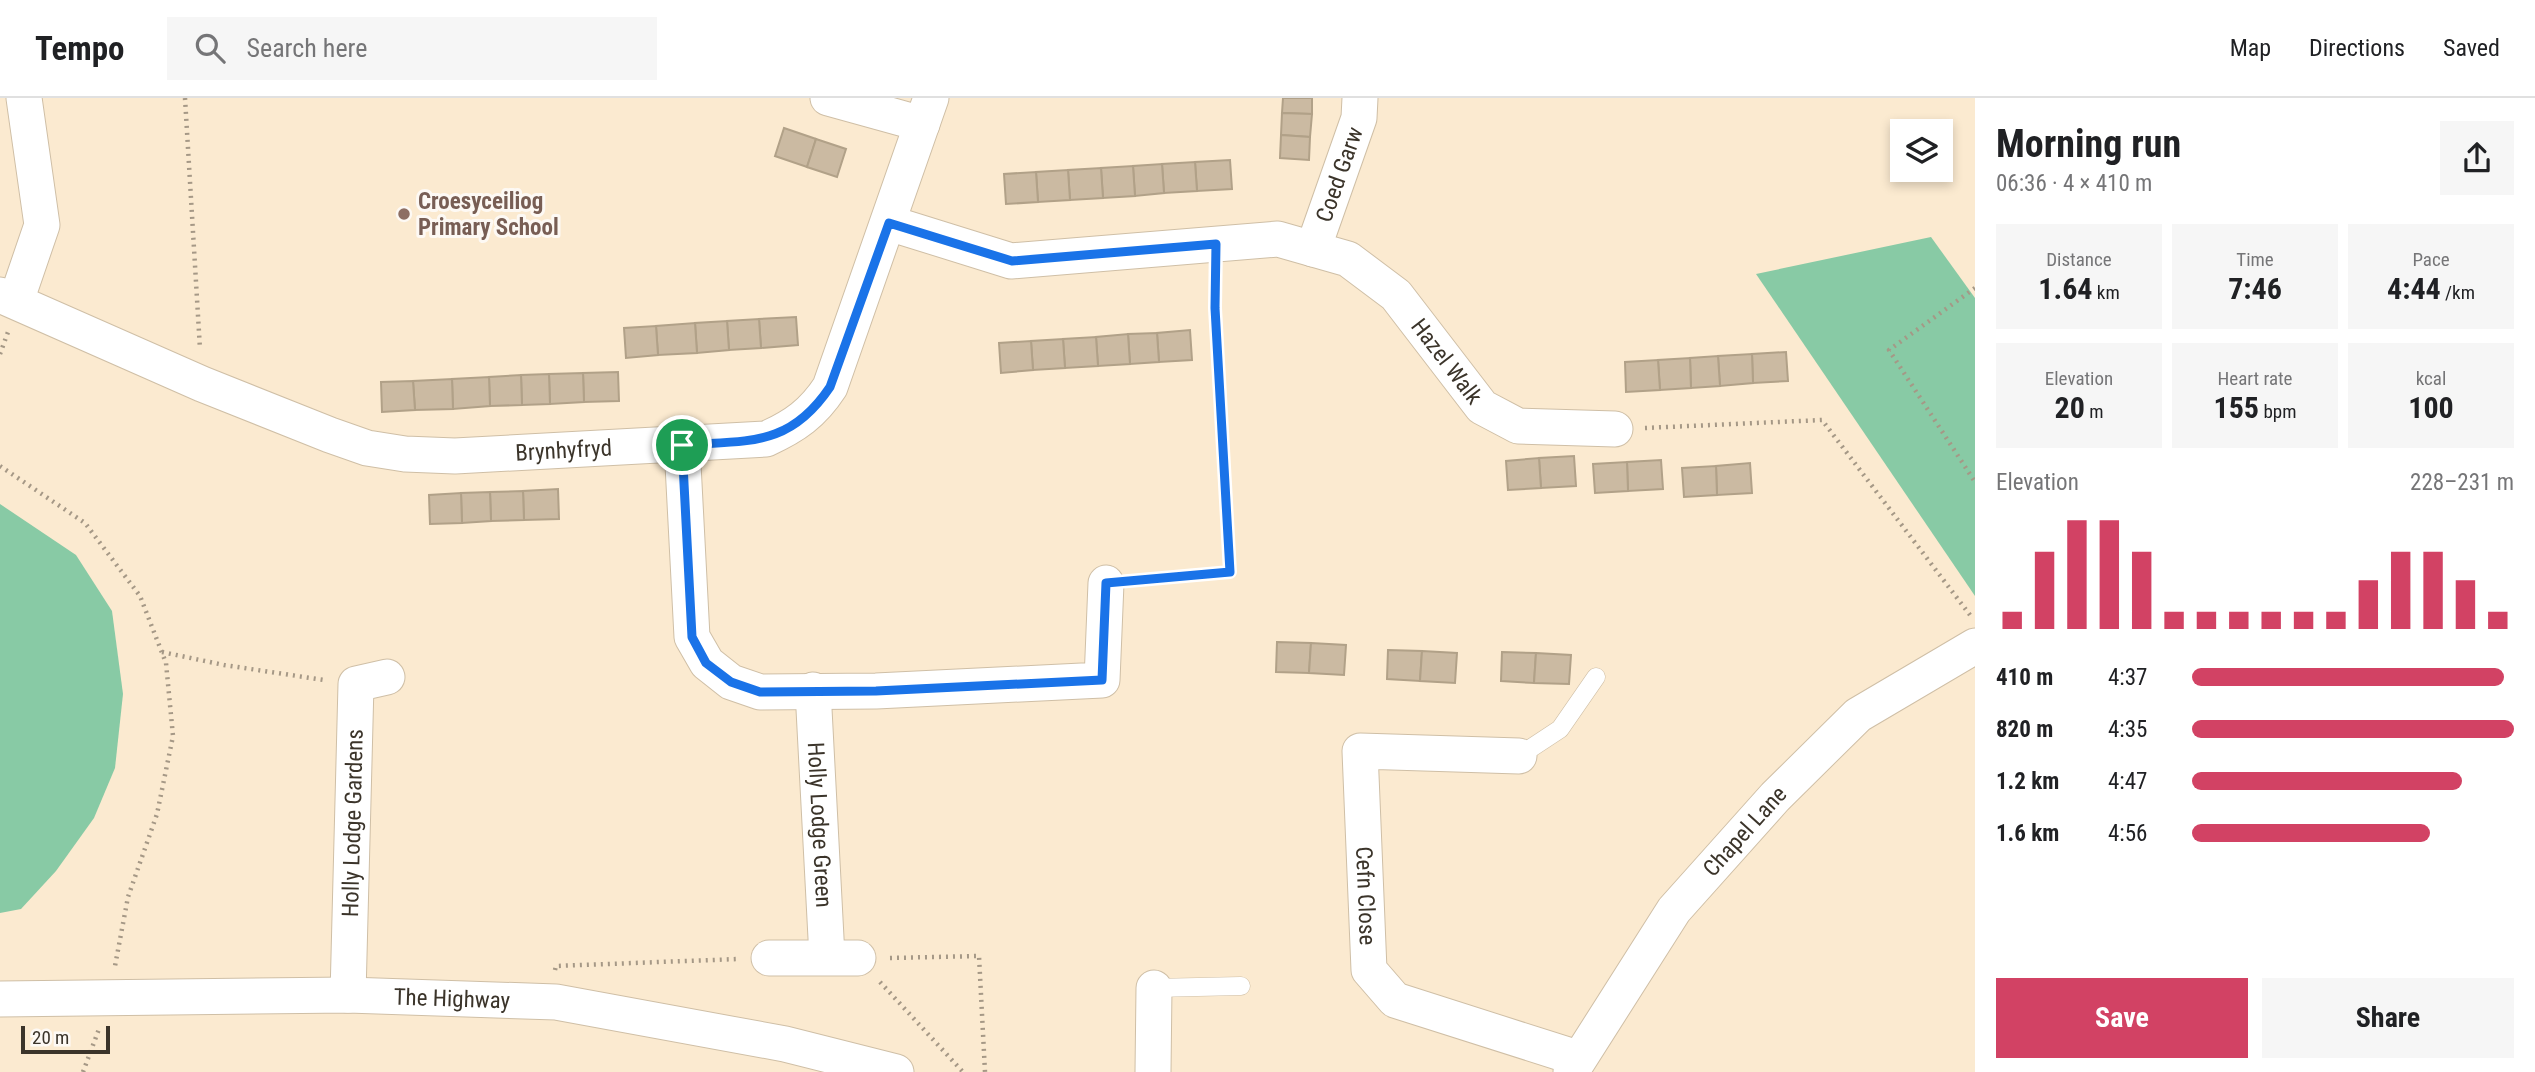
<!DOCTYPE html>
<html lang="en">
<head>
<meta charset="utf-8">
<style>
  body { margin:0; font-family:"Roboto Condensed",sans-serif; background:#f6f6f6; color:#202124; height:100vh; display:flex; flex-direction:column; font-size:26px; white-space:nowrap }
  * { box-sizing:border-box; margin:0 }
  p { font-size:23px; color:#757577 }
  .icon { flex:none; width:38px; height:38px; fill:none; stroke:currentColor; stroke-width:2; stroke-linecap:round; stroke-linejoin:round }
  .map { position:relative; flex:1; overflow:hidden }
  .side { display:flex; flex-direction:column; background:#fff; width:560px }
  .side>* { flex:none }
  .tools { position:absolute; left:1890px; top:21px; display:grid; gap:14px }
  .tools a { display:grid; place-items:center; width:63px; height:63px; border-radius:0px; background:#fff; box-shadow:0 4px 10px #0003; font-size:35px }
  .scale { position:absolute; left:21px; bottom:18px; width:89px; box-sizing:border-box; padding-left:7px; border:4px solid #3b342a; border-top:0; font-size:19px; line-height:24px; white-space:nowrap; color:#3b342a; -webkit-text-stroke:5px #fdf9f4; paint-order:stroke }
  .pin { position:absolute; display:grid; place-items:center; width:60px; height:60px; color:#fff; margin:-30px; border:4px solid #fff; border-radius:50%; box-shadow:0 2px 7px #0007 }
  .round { display:grid; place-items:center; flex:none; width:74px; height:74px; border-radius:0px; background:#f6f6f6 }
  .head { display:flex; align-items:center; justify-content:space-between; height:119px; padding:0 21px }
  h1 { font-size:38px; font-weight:700; line-height:52px }
  .metrics { display:grid; grid-template-columns:repeat(3,1fr); gap:10px; height:119px; padding:7px 21px }
  .metrics div { display:grid; align-content:center; border-radius:0px; background:#f6f6f6; text-align:center }
  .metrics b { font-size:30px; font-weight:700 }
  .metrics small { font-size:19px; font-weight:400 }
  .metrics p { font-size:19px }
  .chart { height:196px; padding:14px 21px }
  .chart p { display:flex; justify-content:space-between }
  .chart svg { width:100%; height:126px; margin-top:7px; stroke:#d24264; stroke-width:6 }
  .button { display:flex; gap:14px; margin-top:auto; padding:14px 21px }
  .button a { flex:1; height:80px; border-radius:0px; background:#d24264; color:#fff; font-size:28px; font-weight:700; line-height:80px; text-align:center }
  .button a+a { background:#f6f6f6; color:#202124 }
  ul { padding:0 21px; list-style:none; font-size:23px }
  li { display:grid; grid-template-columns:112px 84px 1fr; align-items:center; height:52px }
  li i { height:18px; border-radius:9px; background:#d24264 }
  header { display:flex; align-items:center; gap:42px; box-sizing:border-box; height:98px; padding:0 35px; background:#fff; border-bottom:2px solid #e0e0e0 }
  header strong { font-size:33px }
  nav { display:flex; gap:38px; margin-inline-start:auto; font-size:24px }
  .search { width:490px; height:63px; background:#f6f6f6; display:flex; align-items:center; gap:18px; box-sizing:border-box; padding:0 24px; border-radius:0px; color:#757577; font-size:26px }
  main { display:flex; flex:1; min-height:0 }
  .map>svg:first-child { display:block }
  .green { fill:#88caa5 }
  .building { fill:#cbbaa2; stroke:#b1a188; stroke-width:2 }
  .lines { fill:none; stroke-linecap:round; stroke-linejoin:round }
  .lane-casing { stroke:#cfbfa6; stroke-width:19 }
  .street-casing { stroke:#cfbfa6; stroke-width:37 }
  .path { stroke:#a59886; stroke-width:4.5; stroke-dasharray:2 5; stroke-linecap:butt }
  .lane { stroke:#fff; stroke-width:18 }
  .street { stroke:#fff; stroke-width:35 }
  .route-casing { stroke:#fff; stroke-width:14 }
  .route { stroke:#1a73e8; stroke-width:9 }
  .education-dot { fill:#8d6e63; stroke:#fdf9f4; stroke-width:2.5 }
  .labels { text-anchor:middle; stroke-width:6; stroke-linejoin:round; paint-order:stroke }
  .street-label { font-size:23px; fill:#3b342a; stroke:#fdf9f4 }
  .education-label { font-size:23px; font-weight:bold; fill:#785e54; stroke:#fdf9f4; text-anchor:start }
</style>
</head>
<body>
<header>
<strong>Tempo</strong>
<div class="search"><svg class="icon" aria-label="search" viewBox="0 0 24 24"><circle cx="10" cy="10" r="6"/><path d="M15 15l6 6"/></svg>Search here</div>
<nav><a>Map</a><a>Directions</a><a>Saved</a></nav>
</header>
<main>
<div class="map">
<svg width="1975" height="974" viewBox="0 0 1975 974">
  <rect width="100%" height="100%" fill="#fbead0"/>
  <g class="green">
    <path d="M1931 139 1975 200V498L1756 176Z"/>
    <path d="M0 406 76 457 112 513 123 596 115 670 94 720 56 773 21 811 0 815Z"/>
  </g>
  <g class="building">
    <path d="M1283 0H1312V16L1282 15Z"/>
    <path d="M1282 15 1312 16 1310 39 1281 37Z"/>
    <path d="M784 30 816 41 807 69 775 58Z"/>
    <path d="M1281 37 1310 39 1309 62 1280 60Z"/>
    <path d="M816 41 846 51 837 79 807 69Z"/>
    <path d="M1230 62 1232 91 1197 93 1195 64Z"/>
    <path d="M1195 64 1197 93 1164 95 1162 66Z"/>
    <path d="M1162 66 1164 95 1135 98 1133 68Z"/>
    <path d="M1133 68 1135 98 1103 100 1101 70Z"/>
    <path d="M1101 70 1103 100 1070 102 1068 72Z"/>
    <path d="M1068 72 1070 102 1038 104 1036 74Z"/>
    <path d="M1036 74 1038 104 1006 106 1004 76Z"/>
    <path d="M796 219 798 247 761 250 759 221Z"/>
    <path d="M759 221 761 250 729 252 727 223Z"/>
    <path d="M727 223 729 252 697 255 695 225Z"/>
    <path d="M695 225 697 255 658 257 656 228Z"/>
    <path d="M656 228 658 257 626 260 624 230Z"/>
    <path d="M1190 232 1192 262 1159 264 1157 235Z"/>
    <path d="M1157 235 1159 264 1130 266 1128 236Z"/>
    <path d="M1128 236 1130 266 1098 268 1096 239Z"/>
    <path d="M1096 239 1098 268 1065 270 1063 241Z"/>
    <path d="M1063 241 1065 270 1033 272 1031 243Z"/>
    <path d="M1031 243 1033 272 1001 275 999 245Z"/>
    <path d="M1786 254 1788 283 1753 285 1752 256Z"/>
    <path d="M1752 256 1753 285 1720 288 1718 258Z"/>
    <path d="M1718 258 1720 288 1691 290 1690 260Z"/>
    <path d="M1690 260 1691 290 1660 292 1658 262Z"/>
    <path d="M1658 262 1660 292 1626 294 1625 264Z"/>
    <path d="M618 274 619 303 584 304 583 275Z"/>
    <path d="M583 275 584 304 550 306 549 276Z"/>
    <path d="M549 276 550 306 522 307 521 277Z"/>
    <path d="M521 277 522 307 490 308 489 279Z"/>
    <path d="M489 279 490 308 453 311 452 281Z"/>
    <path d="M452 281 453 311 415 312 413 283Z"/>
    <path d="M413 283 415 312 382 314 381 284Z"/>
    <path d="M1574 358 1576 388 1541 390 1539 360Z"/>
    <path d="M1539 360 1541 390 1508 392 1506 363Z"/>
    <path d="M1661 362 1663 391 1628 393 1627 364Z"/>
    <path d="M1627 364 1628 393 1595 395 1593 366Z"/>
    <path d="M1750 365 1752 395 1717 397 1716 368Z"/>
    <path d="M1716 368 1717 397 1684 399 1682 370Z"/>
    <path d="M558 391 559 421 524 422 523 393Z"/>
    <path d="M523 393 524 422 491 423 490 394Z"/>
    <path d="M490 394 491 423 462 425 461 395Z"/>
    <path d="M461 395 462 425 430 426 429 397Z"/>
    <path d="M1277 544 1311 545 1309 575 1276 574Z"/>
    <path d="M1311 545 1346 547 1344 577 1309 575Z"/>
    <path d="M1388 552 1422 553 1420 583 1387 581Z"/>
    <path d="M1422 553 1457 555 1455 585 1420 583Z"/>
    <path d="M1502 554 1536 555 1534 585 1501 583Z"/>
    <path d="M1536 555 1571 557 1569 586 1534 585Z"/>
  </g>
  <g class="lines">
    <g class="lane-casing">
      <g id="lane">
        <path d="M1519 658 1560 631 1596 579"/>
        <path d="M1154 890 1241 888"/>
      </g>
    </g>
    <g class="street-casing">
      <g id="street">
        <path d="M828 0 922 26"/>
        <path id="s1" d="M889 125 1011 163 1278 141 1348 161 1396 197 1482 309 1518 328 1615 331"/>
        <path id="s2" d="M1313 151 1359 20 1360 0"/>
        <path id="s3" d="M0 197 202 286 330 337 367 350 405 356 455 358 766 341C795 328 813 315 830 289L931 0"/>
        <path d="M16 203 42 127 24 0"/>
        <path d="M682 347 692 539 707 565 731 584 760 594 876 593 1102 582 1106 485"/>
        <path id="s4" d="M813 592 827 859"/>
        <path id="s5" d="M1519 658 1360 653 1369 872 1395 902 1577 960"/>
        <path d="M769 860H858"/>
        <path id="s6" d="M348 897 356 586 387 579"/>
        <path id="s7" d="M0 901 348 897 556 904 785 946 896 974"/>
        <path d="M1153 974 1154 890"/>
        <path id="s8" d="M1571 974 1674 812 1775 699 1858 617 1975 548"/>
      </g>
    </g>
    <g class="path">
      <path d="M185 0 200 251"/>
      <path d="M1975 190 1889 252 1975 384"/>
      <path d="M0 256 8 234"/>
      <path d="M1645 330 1822 322 1970 517"/>
      <path d="M0 368 85 425 140 498 166 565 173 638 157 716 128 799 115 868"/>
      <path d="M1136 483 1230 474 1215 179"/>
      <path d="M162 554 224 567 324 582"/>
      <path d="M890 860 979 858 985 974"/>
      <path d="M555 872 556 868 738 861"/>
      <path d="M880 884 963 974"/>
      <path d="M83 974 99 931"/>
    </g>
    <use href="#lane" class="lane"/>
    <use href="#street" class="street"/>
  </g>
  <g class="lines">
    <g class="route-casing">
      <path id="route" d="M889 125 1012 163 1216 146 1215 210 1230 474 1106 485 1102 582 876 593 760 594 731 584 706 565 692 539 682 347C748 342 789 350 830 289Z"/>
    </g>
    <use href="#route" class="route"/>
  </g>
  <circle class="education-dot" cx="404" cy="116" r="7"/>
  <g class="labels">
    <g class="street-label">
      <text dy="8" stroke="none"><textPath href="#s2" startOffset="79">Coed Garw</textPath></text>
      <text dy="8" stroke="none"><textPath href="#s1" startOffset="612">Hazel Walk</textPath></text>
      <text dy="8" stroke="none"><textPath href="#s3" startOffset="595">Brynhyfryd</textPath></text>
      <text dy="8" stroke="none"><textPath href="#s6" startOffset="172">Holly Lodge Gardens</textPath></text>
      <text dy="8" stroke="none"><textPath href="#s4" startOffset="135">Holly Lodge Green</textPath></text>
      <text dy="8" stroke="none"><textPath href="#s8" startOffset="298">Chapel Lane</textPath></text>
      <text dy="8" stroke="none"><textPath href="#s5" startOffset="304">Cefn Close</textPath></text>
      <text dy="8" stroke="none"><textPath href="#s7" startOffset="452">The Highway</textPath></text>
    </g>
    <g class="education-label">
      <text x="418" y="111">Croesyceiliog<tspan x="418" dy="26">Primary School</tspan></text>
    </g>
  </g>
</svg>
<div class="tools">
<a><svg class="icon" aria-label="layers" viewBox="0 0 24 24"><path d="M12 4l9 5-9 5-9-5zM3 14l9 5 9-5"/></svg></a>
</div>
<div class="scale">20 m</div>
<div class="pin" style="left:682px;top:347px;background:#1e9e55"><svg class="icon" aria-label="arrive" viewBox="0 0 24 24"><path d="M6 21V4h12l-3 4 3 4H6"/></svg></div>
</div>
<section class="side">
<div class="head"><div><h1>Morning run</h1><p>06:36 · 4 × 410 m</p></div><a class="round"><svg class="icon" aria-label="share" viewBox="0 0 24 24"><path d="M12 15V3M7 8l5-5 5 5M5 13v7h14v-7"/></svg></a></div>
<div class="metrics">
<div><p>Distance</p><b>1.64<small> km</small></b></div>
<div><p>Time</p><b>7:46</b></div>
<div><p>Pace</p><b>4:44<small> /km</small></b></div>
</div>
<div class="metrics">
<div><p>Elevation</p><b>20<small> m</small></b></div>
<div><p>Heart rate</p><b>155<small> bpm</small></b></div>
<div><p>kcal</p><b>100</b></div>
</div>
<div class="chart"><p><span>Elevation</span>228–231 m</p>
<svg viewBox="0 0 160 44" preserveAspectRatio="none"><path d="M5 44V38M15 44V17M25 44V6M35 44V6M45 44V17M55 44V38M65 44V38M75 44V38M85 44V38M95 44V38M105 44V38M115 44V27M125 44V17M135 44V17M145 44V27M155 44V38"/></svg>
</div>
<ul>
<li><b>410 m</b>4:37<i style="width:97%"></i></li>
<li><b>820 m</b>4:35<i style="width:100%"></i></li>
<li><b>1.2 km</b>4:47<i style="width:84%"></i></li>
<li><b>1.6 km</b>4:56<i style="width:74%"></i></li>
</ul>
<div class="button"><a>Save</a><a>Share</a></div>
</section>
</main>
</body>
</html>
